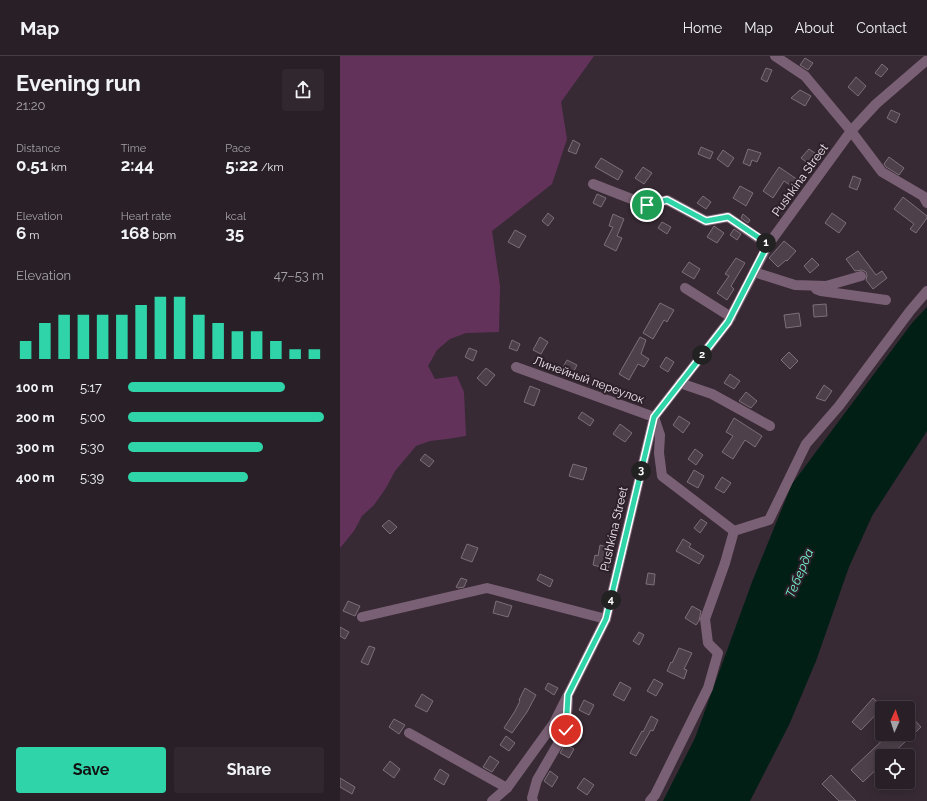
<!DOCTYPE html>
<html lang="en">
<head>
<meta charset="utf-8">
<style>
  body { margin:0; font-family:Raleway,sans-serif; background:#31282f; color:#f1f3f6; height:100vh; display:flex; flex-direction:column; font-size:15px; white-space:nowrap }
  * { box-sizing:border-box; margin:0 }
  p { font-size:13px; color:#a5a3a7 }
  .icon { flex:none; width:22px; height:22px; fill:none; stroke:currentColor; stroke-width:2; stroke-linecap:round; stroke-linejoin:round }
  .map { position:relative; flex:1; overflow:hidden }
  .drawer { display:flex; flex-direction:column; background:#292027; width:340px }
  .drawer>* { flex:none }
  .needle { width:26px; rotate:3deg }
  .controls { position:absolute; left:535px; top:645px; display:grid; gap:8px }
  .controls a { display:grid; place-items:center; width:40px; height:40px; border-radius:4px; background:#292027; box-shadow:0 2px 10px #0003,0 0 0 1px #453e44; font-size:20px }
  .pin { position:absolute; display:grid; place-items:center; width:34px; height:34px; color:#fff; margin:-17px; border:2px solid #fff; border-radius:50%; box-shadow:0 1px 4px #0007 }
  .km { position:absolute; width:20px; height:20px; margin:-10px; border-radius:50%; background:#222; color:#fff; font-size:11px; line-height:20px; text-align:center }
  .round { display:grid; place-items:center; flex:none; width:42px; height:42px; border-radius:4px; background:#31282f }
  .head { display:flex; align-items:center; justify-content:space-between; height:68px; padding:0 16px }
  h1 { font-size:22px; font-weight:700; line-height:30px }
  .stats { display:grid; grid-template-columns:repeat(3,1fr); gap:6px; height:68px; padding:4px 16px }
  .stats div { display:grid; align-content:center }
  .stats b { font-size:17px; font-weight:700 }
  .stats small { font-size:11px; font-weight:400 }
  .stats p { font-size:11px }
  .chart { height:112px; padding:8px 16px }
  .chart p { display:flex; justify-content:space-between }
  .chart svg { width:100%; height:72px; margin-top:4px; stroke:#30d4a9; stroke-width:6 }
  .cta { display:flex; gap:8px; margin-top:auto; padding:8px 16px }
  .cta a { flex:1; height:46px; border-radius:4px; background:#30d4a9; color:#111; font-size:16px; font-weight:700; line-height:46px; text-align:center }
  .cta a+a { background:#31282f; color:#f1f3f6 }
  ul { padding:0 16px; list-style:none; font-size:13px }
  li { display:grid; grid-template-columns:64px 48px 1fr; align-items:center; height:30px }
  li i { height:10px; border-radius:5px; background:#30d4a9 }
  header { display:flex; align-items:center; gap:24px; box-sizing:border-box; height:56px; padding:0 20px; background:#292027; border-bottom:1px solid #453e44 }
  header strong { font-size:19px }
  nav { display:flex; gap:22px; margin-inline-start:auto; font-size:14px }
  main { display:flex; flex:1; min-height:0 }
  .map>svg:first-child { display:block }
  .green { fill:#63325b }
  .water { fill:#021f16 }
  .building { fill:#4e404b; stroke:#7d6e7a }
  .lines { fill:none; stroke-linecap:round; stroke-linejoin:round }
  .minor { stroke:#7a6074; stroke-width:10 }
  .route-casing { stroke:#fff; stroke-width:8 }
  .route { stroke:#30d4a9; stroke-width:5 }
  .labels { text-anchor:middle; stroke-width:4; stroke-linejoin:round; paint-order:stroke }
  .street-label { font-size:12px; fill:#eee5ec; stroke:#2d202a }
  .water-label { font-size:13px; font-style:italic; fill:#75f6ce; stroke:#2d202a }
</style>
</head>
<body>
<header>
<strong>Map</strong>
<nav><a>Home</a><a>Map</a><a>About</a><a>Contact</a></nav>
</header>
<main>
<section class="drawer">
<div class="head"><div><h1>Evening run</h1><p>21:20</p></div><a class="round"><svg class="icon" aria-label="share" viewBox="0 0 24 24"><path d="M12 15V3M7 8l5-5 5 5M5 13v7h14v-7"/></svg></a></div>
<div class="stats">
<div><p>Distance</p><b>0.51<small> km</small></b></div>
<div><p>Time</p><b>2:44</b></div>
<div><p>Pace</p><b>5:22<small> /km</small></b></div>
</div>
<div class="stats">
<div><p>Elevation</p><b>6<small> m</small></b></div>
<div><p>Heart rate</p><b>168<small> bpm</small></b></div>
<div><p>kcal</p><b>35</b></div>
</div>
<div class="chart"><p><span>Elevation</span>47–53 m</p>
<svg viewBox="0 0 160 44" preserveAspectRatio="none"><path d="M5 44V33M15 44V22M25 44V17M35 44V17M45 44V17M55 44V17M65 44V11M75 44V6M85 44V6M95 44V17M105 44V22M115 44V27M125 44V27M135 44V33M145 44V38M155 44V38"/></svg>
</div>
<ul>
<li><b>100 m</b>5:17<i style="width:80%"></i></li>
<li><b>200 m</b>5:00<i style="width:100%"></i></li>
<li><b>300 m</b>5:30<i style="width:69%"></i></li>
<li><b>400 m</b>5:39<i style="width:61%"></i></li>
</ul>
<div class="cta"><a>Save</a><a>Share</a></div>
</section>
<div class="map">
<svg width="587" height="745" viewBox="0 0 587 745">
  <rect width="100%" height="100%" fill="#372a34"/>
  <path class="green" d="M0 0H254L221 46 227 83 212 128 152 175 160 230 159 276 126 277 110 283 97 294 88 310 95 323 117 320 124 336 126 380 107 383 90 385 76 390 55 415 46 432 34 449 22 460 14 475 0 492Z"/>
  <path class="water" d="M587 251V375L532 460 509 511 476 605 449 669 410 745H323L355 682 412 526 452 428 572 267Z"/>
  <g class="building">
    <path d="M465 2 473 7 468 14 460 9Z"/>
    <path d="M542 8 548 13 541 21 535 17Z"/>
    <path d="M426 12 432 14 427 26 421 23Z"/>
    <path d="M516 21 526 30 518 40 508 31Z"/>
    <path d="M460 34 471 40 465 50 451 42Z"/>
    <path d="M551 54 560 58 556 67 547 62Z"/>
    <path d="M233 84 240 88 236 98 228 95Z"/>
    <path d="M361 91 373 96 370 103 358 98Z"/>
    <path d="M408 93 421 97 417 106 412 104 410 110 403 107Z"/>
    <path d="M469 93 482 102 474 112 461 102Z"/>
    <path d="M383 94 394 102 388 111 377 103Z"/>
    <path d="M549 101 564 112 559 119 546 111 544 108Z"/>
    <path d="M261 102 283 115 278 124 255 111Z"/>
    <path d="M303 111 312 117 304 128 295 122Z"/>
    <path d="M439 111 461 126 456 133 444 125 433 142 423 135Z"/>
    <path d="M513 120 521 123 517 134 509 131Z"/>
    <path d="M400 130 413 137 406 150 393 142Z"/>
    <path d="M257 138 266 142 261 151 253 147Z"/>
    <path d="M363 140 371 146 366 153 357 147Z"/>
    <path d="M563 141 587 160V162L576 177 570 173 574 168 554 153Z"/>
    <path d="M208 157 214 162 208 170 202 165Z"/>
    <path d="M492 157 506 167 499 177 485 167Z"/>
    <path d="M273 158 284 163 277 180 282 182 276 195 264 189 273 171 269 170Z"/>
    <path d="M403 158 410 164 408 167 401 162Z"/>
    <path d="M322 166 331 171 327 178 318 172Z"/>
    <path d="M374 170 384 177 377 187 367 181Z"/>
    <path d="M394 173 401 178 397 184 390 179Z"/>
    <path d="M175 174 186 180 179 192 168 186Z"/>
    <path d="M444 185 456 195 447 205 446 204 438 211 429 202Z"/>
    <path d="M518 195 536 219 542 215 547 222 533 233 526 224 527 219 526 216 522 214 515 215 506 203Z"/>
    <path d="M396 202 405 207 391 230 394 233 387 244 377 237 389 220 385 218Z"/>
    <path d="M472 202 479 209 470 217 464 210Z"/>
    <path d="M349 206 360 213 354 223 342 216Z"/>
    <path d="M320 247 334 254 327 266 324 264 313 283 303 277Z"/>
    <path d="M486 248 487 260 474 261 473 249Z"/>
    <path d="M459 257 461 270 446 272 444 259Z"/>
    <path d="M200 281 208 286 201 298 193 294Z"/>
    <path d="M300 281 306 284 301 298 309 303 304 311 298 308 289 324 279 318Z"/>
    <path d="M172 284 180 288 177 295 169 292Z"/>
    <path d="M129 292 137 295 133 305 125 301Z"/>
    <path d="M449 296 458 305 450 313 441 304Z"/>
    <path d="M326 301 334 306 328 316 320 311Z"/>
    <path d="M227 304 237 309 232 319 222 313Z"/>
    <path d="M146 312 155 319 146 330 137 322Z"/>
    <path d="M390 318 400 325 394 333 384 327Z"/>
    <path d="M484 329 492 335 485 345 476 342Z"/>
    <path d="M190 330 200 334 194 350 184 346Z"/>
    <path d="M406 336 417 345 411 352 399 345Z"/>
    <path d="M242 356 254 364 250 370 238 362Z"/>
    <path d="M339 360 350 367 343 377 333 369Z"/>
    <path d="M394 362 422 380 415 391 405 384 393 403 382 396 393 380 386 376Z"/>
    <path d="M280 368 292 377 285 386 273 378Z"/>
    <path d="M355 393 363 399 356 409 348 403Z"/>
    <path d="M85 398 94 405 89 411 80 404Z"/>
    <path d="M233 408 247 412 243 424 229 420Z"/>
    <path d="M354 414 364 420 358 432 347 426Z"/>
    <path d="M382 421 391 427 384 437 375 432Z"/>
    <path d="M361 463 367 467 360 477 354 472Z"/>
    <path d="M49 464 57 471 50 478 42 470Z"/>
    <path d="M343 483 351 488 349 491 364 500 359 508 336 495Z"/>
    <path d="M127 488 138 492 132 506 121 502Z"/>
    <path d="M260 489 273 493 268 513 253 509 255 499 258 500Z"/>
    <path d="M308 517 315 518 314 529 306 528Z"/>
    <path d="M200 518 213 524 210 531 197 524Z"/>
    <path d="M121 522 127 524 124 531 118 532 116 531Z"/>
    <path d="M8 545 20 550 15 560 3 555Z"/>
    <path d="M156 545 172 550 168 561 153 557Z"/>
    <path d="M352 550 361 555 359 565 356 569 345 562Z"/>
    <path d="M0 571 9 576 5 583 0 580Z"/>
    <path d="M299 576 304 579 299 589 293 585Z"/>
    <path d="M29 590 35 592 28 609 21 606Z"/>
    <path d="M339 592 352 597 344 613 347 614 344 623 327 615 331 606 332 607Z"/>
    <path d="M314 623 323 628 316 640 307 635Z"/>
    <path d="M280 626 291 632 284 645 273 639Z"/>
    <path d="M208 627 218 632 214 639 205 633Z"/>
    <path d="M185 632 196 639 187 656 172 677 164 672 175 655 180 645 179 644Z"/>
    <path d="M82 638 93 645 87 656 75 650Z"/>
    <path d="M533 642 543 651 521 674 512 666Z"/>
    <path d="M244 644 254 649 249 659 239 654Z"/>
    <path d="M568 657 581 671 550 700H542V708L523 726 511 714 549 678H568Z"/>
    <path d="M311 660 318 664 313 675 311 674 296 700 290 697 302 675 303 676Z"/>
    <path d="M54 663 65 669 59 678 49 671Z"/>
    <path d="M166 680 175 687 169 695 160 689Z"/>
    <path d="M225 688 234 693 229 702 220 697Z"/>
    <path d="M150 700 159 706 152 716 143 711Z"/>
    <path d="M50 705 60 713 54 722 43 714Z"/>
    <path d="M100 713 109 719 104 729 94 723Z"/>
    <path d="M210 715 218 721 212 731 204 725Z"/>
    <path d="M491 719 516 745H499L482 728Z"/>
    <path d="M0 722 15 731 12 738 0 731Z"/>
    <path d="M244 722 254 729 247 739 237 732Z"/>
  </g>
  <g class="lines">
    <g class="minor">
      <path d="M435 0 465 20 511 75 542 116 583 140 587 147"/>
      <path d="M253 128 307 149 327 144 366 165 388 161 428 189"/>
      <path d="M414 216 455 229 486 230 521 220"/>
      <path d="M345 232 391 261"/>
      <path d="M476 233 481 235 546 244"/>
      <path d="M176 311 314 361 320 379 319 397 322 420 394 475"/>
      <path d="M340 327 372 338 430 370"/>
      <path d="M22 561 147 532 266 563"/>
      <path d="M69 677 167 732"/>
      <path d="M152 745 167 732 214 667 266 563 314 361 388 266 428 189 511 75 536 48 587 4"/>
      <path d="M193 745 192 742 197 724 226 674 228 643"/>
      <path d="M310 745 315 739 368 632 378 597 368 587 365 563 385 507 394 475 429 464 466 388 499 350 570 255 587 235"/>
    </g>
  </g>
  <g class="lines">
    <g class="route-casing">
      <path id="route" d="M226 674 228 639 266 563 314 361 388 266 428 188 388 161 366 165 327 144 307 149"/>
    </g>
    <use href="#route" class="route"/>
  </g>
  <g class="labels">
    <g class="street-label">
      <text transform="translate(460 124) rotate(-54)" y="4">Pushkina Street</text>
      <text transform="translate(249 324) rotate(20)" y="4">Линейный переулок</text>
      <text transform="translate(274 473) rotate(-77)" y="4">Pushkina Street</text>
    </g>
    <g class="water-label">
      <text transform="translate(459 517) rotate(-67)" y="5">Теберда</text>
    </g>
  </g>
</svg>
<div class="controls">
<a><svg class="needle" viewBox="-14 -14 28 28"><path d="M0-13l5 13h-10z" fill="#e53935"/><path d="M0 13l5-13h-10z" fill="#a5a3a7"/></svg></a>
<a><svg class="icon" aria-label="locate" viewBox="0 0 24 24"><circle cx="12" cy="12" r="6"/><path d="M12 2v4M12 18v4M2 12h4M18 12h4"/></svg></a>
</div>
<div class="pin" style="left:307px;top:149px;background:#1e9e55"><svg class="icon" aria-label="arrive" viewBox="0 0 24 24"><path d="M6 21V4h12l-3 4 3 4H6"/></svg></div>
<div class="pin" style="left:226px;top:674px;background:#d93025"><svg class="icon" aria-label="check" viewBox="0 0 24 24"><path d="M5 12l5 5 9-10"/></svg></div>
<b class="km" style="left:426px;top:187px">1</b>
<b class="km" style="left:362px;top:299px">2</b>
<b class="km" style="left:301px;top:415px">3</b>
<b class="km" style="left:271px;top:544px">4</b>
</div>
</main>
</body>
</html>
